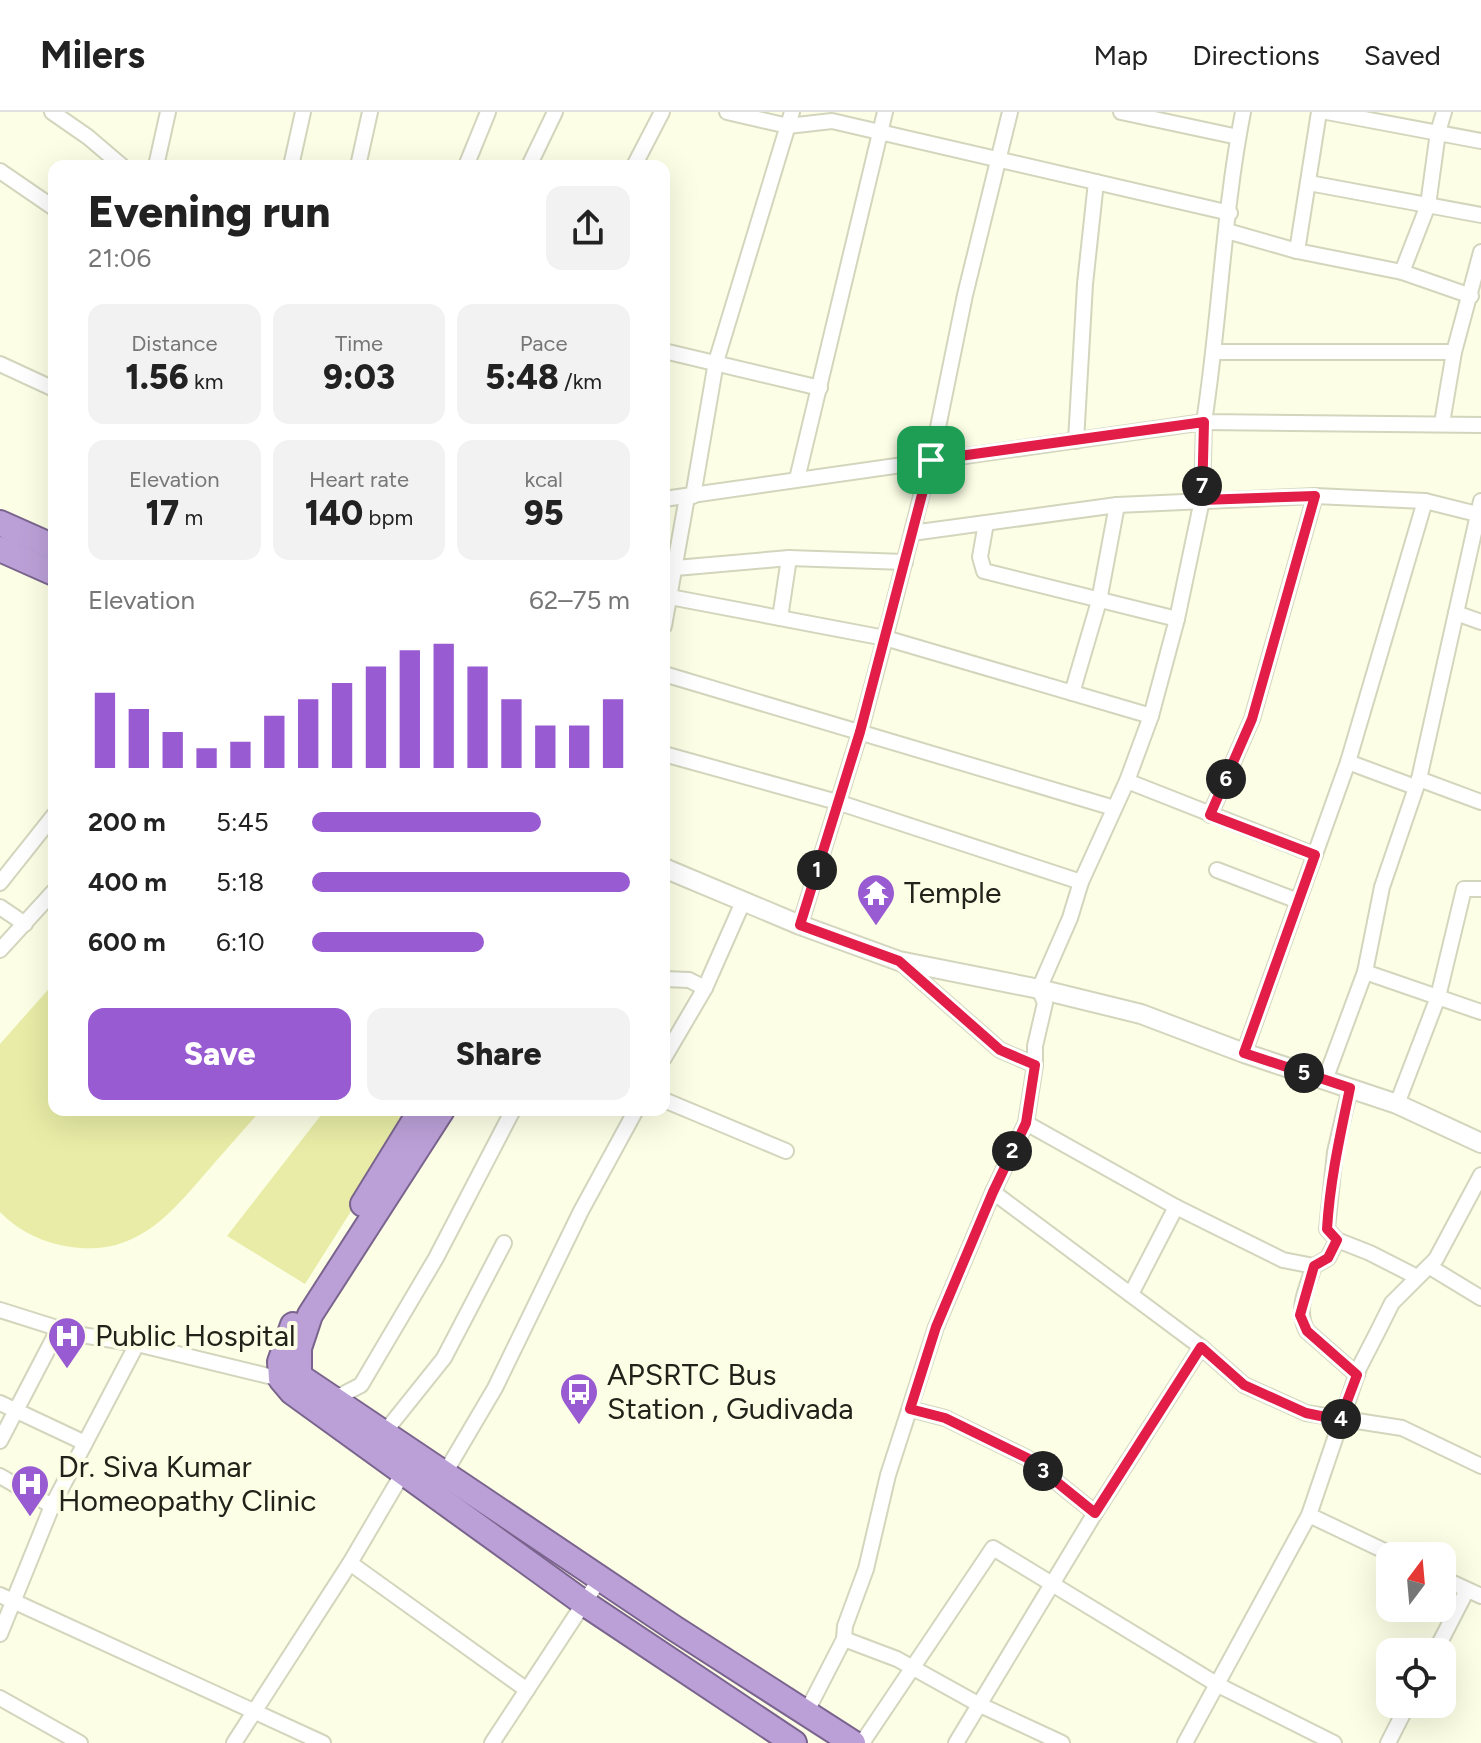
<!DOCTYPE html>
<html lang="en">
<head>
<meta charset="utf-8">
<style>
  body { margin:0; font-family:Figtree,sans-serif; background:#f2f2f2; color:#222; height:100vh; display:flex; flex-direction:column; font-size:30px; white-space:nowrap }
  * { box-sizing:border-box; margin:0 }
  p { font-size:26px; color:#767676 }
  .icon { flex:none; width:44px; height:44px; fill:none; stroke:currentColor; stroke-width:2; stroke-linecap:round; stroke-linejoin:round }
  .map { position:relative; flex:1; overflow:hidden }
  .sheet { position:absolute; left:48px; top:48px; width:622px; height:956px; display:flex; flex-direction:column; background:#fff; border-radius:16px; box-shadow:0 8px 32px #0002 }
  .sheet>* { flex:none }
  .needle { width:52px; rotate:16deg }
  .buttons { position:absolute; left:1376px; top:1430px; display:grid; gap:16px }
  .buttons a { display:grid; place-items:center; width:80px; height:80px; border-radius:16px; background:#fff; box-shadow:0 8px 32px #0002; font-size:40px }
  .pin { position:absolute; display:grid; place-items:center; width:68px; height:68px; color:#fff; margin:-34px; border-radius:16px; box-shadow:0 4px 12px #0006 }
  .km { position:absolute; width:40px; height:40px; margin:-20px; border-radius:50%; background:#222; color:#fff; font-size:22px; line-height:40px; text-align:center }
  .round { display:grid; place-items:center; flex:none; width:84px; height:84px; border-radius:16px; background:#f2f2f2 }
  .head { display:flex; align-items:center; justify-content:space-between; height:136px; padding:0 40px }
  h1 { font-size:44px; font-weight:800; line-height:60px }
  .metrics { display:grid; grid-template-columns:repeat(3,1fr); gap:12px; height:136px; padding:8px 40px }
  .metrics div { display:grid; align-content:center; border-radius:16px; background:#f2f2f2; text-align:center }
  .metrics b { font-size:34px; font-weight:800 }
  .metrics small { font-size:22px; font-weight:400 }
  .metrics p { font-size:22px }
  .chart { height:224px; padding:16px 40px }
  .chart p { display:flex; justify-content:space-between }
  .chart svg { width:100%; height:144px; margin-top:8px; stroke:#995bd1; stroke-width:6 }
  .primary-button { display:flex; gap:16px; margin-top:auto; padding:16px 40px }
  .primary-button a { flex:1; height:92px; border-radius:16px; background:#995bd1; color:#fff; font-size:32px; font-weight:800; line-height:92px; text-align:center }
  .primary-button a+a { background:#f2f2f2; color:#222 }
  ul { padding:0 40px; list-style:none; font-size:26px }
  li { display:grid; grid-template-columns:128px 96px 1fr; align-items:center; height:60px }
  li i { height:20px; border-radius:10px; background:#995bd1 }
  header { display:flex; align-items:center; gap:48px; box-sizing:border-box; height:112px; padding:0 40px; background:#fff; border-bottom:2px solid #e0e0e0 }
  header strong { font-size:38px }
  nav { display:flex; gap:44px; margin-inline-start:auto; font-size:28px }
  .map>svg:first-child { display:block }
  .green { fill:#e8eca6 }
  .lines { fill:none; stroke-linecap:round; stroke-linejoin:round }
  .minor-casing { stroke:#d3d6bd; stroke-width:18 }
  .tertiary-casing { stroke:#d3d6bd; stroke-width:22 }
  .trunk-casing { stroke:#7a648e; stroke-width:28 }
  .minor { stroke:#fff; stroke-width:14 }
  .tertiary { stroke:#fff; stroke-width:18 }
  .trunk { stroke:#bba0d7; stroke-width:24 }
  .route-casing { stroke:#fff; stroke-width:16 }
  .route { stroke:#e11d48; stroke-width:10 }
  .labels { text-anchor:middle; stroke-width:8; stroke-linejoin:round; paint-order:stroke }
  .poi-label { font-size:30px; fill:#212219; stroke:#fcfee5; text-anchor:start }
</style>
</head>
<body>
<header>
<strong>Milers</strong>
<nav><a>Map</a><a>Directions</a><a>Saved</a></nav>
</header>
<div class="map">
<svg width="1481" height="1631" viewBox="0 0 1481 1631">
  <rect width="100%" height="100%" fill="#fcfee5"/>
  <g class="green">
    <path d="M54 871V998H261C242 1020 223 1041 204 1063 167 1106 134 1144 71 1135 44 1131 19 1120 0 1100V932Z"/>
    <path d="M325 998H415L305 1172 227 1124Z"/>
  </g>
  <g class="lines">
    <g class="minor-casing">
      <g id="minor">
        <path d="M52 0 88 25 122 54"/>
        <path d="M727 0 788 14 832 9 1230 101"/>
        <path d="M1121 0 1238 25"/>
        <path d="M1243 0C1223 102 1220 207 1204 310L1481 313"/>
        <path d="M1319 0 1297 139 1402 160 1428 93 1438 20 1444 0"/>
        <path d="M1327 0 1481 29"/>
        <path d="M156 54 168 0"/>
        <path d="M291 54 303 0"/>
        <path d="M358 54 370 0"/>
        <path d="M466 54 488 0"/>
        <path d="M529 54 555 0"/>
        <path d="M634 54 662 0"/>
        <path d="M0 59 54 96"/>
        <path d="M1309 71 1481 103"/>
        <path d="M1227 119 1297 139"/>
        <path d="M1402 160 1471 184"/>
        <path d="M664 239 820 276"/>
        <path d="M1215 240H1454"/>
        <path d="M0 252 54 277"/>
        <path d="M1442 311 1454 240 1481 140"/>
        <path d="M1076 329 1085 172 1096 70"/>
        <path d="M797 367 885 0"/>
        <path d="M693 384 716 250 792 0"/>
        <path d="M664 387 1204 310 1202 388 1177 507 1151 604 1127 669 1081 770 1070 806 1039 877 1045 891 1035 934V953L1026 1011 993 1080 936 1215 888 1363 866 1457 845 1514 844 1527 806 1601"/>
        <path d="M1481 389 1419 667 1382 775 1365 860 1481 900"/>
        <path d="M986 411 980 445 984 459 1177 507"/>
        <path d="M912 421 1117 393 1315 384 1425 389 1481 403"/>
        <path d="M676 456 789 446 905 450"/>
        <path d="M670 485 885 526 1151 604"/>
        <path d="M1456 501 1481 510"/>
        <path d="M780 506 789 446"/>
        <path d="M664 514 687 385"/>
        <path d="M664 562 1114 696"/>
        <path d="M1072 581 1099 489 1117 393"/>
        <path d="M664 642 837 690 1081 770"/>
        <path d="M1348 650 1415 675"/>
        <path d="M1419 667 1481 690"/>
        <path d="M1127 669 1315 743"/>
        <path d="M1210 703 1252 607 1315 384"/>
        <path d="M1217 758 1298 789"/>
        <path d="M0 771 54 703"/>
        <path d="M0 795 25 812"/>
        <path d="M800 813 860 620 885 526 935 330 965 183 1010 0"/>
        <path d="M0 838 54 779"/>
        <path d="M900 850 1000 938 1035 953"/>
        <path d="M664 867 689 868 705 876"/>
        <path d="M1244 941 1348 650 1425 389"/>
        <path d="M664 946 705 876 743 790"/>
        <path d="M1325 968 1365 860"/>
        <path d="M1350 976 1335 1040 1327 1117 1337 1128 1370 1141 1417 1165"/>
        <path d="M664 988 786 1039"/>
        <path d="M1397 992 1438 885 1464 777H1481"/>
        <path d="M1026 1011 1176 1095 1283 1148 1314 1154 1328 1146 1337 1128"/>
        <path d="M993 1080 1201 1235 1244 1273 1306 1301 1402 1316 1481 1354"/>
        <path d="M1314 1154C1307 1176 1295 1198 1307 1219L1357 1263"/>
        <path d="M1430 1155 1481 1186"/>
        <path d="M1131 1182 1176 1095"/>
        <path d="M0 1198 76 1222 137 1232 281 1267"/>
        <path d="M334 1287 361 1273 436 1146 513 998"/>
        <path d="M0 1291 85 1331"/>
        <path d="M910 1297 945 1306 1027 1346 1095 1401"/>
        <path d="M384 1321 444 1246 504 1131"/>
        <path d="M0 1329 59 1216"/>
        <path d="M0 1364 52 1394"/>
        <path d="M442 1366 495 1276 581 1099 636 998"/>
        <path d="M1309 1403 1395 1444"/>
        <path d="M350 1451 527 1578"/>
        <path d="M1442 1466 1481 1484"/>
        <path d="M0 1483 323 1631"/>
        <path d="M0 1522 52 1394 137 1232"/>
        <path d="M844 1527 897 1547 978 1592 1062 1631"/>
        <path d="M1435 1540 1467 1478"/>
        <path d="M0 1586 80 1631"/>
        <path d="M234 1631 350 1451 404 1359"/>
        <path d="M492 1631 601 1465"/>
        <path d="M862 1631 993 1436 1218 1573 1334 1631"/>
        <path d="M956 1631 1095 1401 1201 1235"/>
        <path d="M1185 1631 1309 1403 1359 1256 1377 1221 1392 1191 1436 1147 1481 1063"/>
        <path d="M1388 1631 1408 1592"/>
      </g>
    </g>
    <g class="tertiary-casing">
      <path id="tertiary" d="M664 756 800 813 899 849 1039 877 1141 902 1244 941 1397 992 1481 1031"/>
    </g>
    <g class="trunk-casing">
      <g id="trunk">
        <path d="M0 411 54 435"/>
        <path d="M0 437 54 461"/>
        <path d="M442 998 310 1203 299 1236V1264L674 1516 853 1631"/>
        <path d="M363 1092 421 998"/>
        <path d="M293 1213 280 1250 281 1267 292 1280 584 1491 794 1631"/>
      </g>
    </g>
    <use href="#minor" class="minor"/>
    <use href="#tertiary" class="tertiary"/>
    <use href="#trunk" class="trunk"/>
  </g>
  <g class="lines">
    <g class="route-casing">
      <path id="route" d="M1204 310 1202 388 1315 384 1252 607 1210 703 1315 743 1244 941 1350 976C1340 1024 1330 1068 1327 1117L1337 1128 1328 1146 1314 1154 1300 1203 1307 1219 1357 1263 1340 1308 1306 1301 1244 1273 1201 1235 1095 1401 1027 1346 945 1306 910 1297 936 1215 993 1080 1026 1011 1035 953 1000 938 899 849 800 813 860 620 931 348Z"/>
    </g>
    <use href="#route" class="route"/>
  </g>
  <defs>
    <g id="temple-pin" transform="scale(2)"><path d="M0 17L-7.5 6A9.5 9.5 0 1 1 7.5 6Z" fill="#995bd1" stroke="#fcfee5"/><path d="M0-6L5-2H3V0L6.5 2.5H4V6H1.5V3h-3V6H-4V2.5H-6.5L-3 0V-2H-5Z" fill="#fff"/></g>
    <g id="hospital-pin" transform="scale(2)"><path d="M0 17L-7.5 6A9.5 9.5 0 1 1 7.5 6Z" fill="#995bd1" stroke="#fcfee5"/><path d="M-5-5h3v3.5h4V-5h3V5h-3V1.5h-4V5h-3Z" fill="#fff"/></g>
    <g id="bus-pin" transform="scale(2)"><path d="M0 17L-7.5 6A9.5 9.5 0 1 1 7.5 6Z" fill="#995bd1" stroke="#fcfee5"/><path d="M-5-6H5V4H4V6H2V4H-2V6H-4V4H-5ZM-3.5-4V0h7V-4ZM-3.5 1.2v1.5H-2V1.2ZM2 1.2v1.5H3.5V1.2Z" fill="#fff"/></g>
  </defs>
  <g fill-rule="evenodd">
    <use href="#temple-pin" x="876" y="781"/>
    <use href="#hospital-pin" x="67" y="1224"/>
    <use href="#bus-pin" x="579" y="1280"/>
    <use href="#hospital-pin" x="30" y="1372"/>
  </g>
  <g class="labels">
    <g class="poi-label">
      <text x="904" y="791">Temple</text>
      <text x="95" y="1234">Public Hospital</text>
      <text x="607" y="1273">APSRTC Bus<tspan x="607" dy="34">Station , Gudivada</tspan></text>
      <text x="58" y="1365">Dr. Siva Kumar<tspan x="58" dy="34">Homeopathy Clinic</tspan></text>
    </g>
  </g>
</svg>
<div class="buttons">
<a><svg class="needle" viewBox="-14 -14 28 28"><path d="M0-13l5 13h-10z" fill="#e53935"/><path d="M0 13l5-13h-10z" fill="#767676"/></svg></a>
<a><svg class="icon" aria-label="locate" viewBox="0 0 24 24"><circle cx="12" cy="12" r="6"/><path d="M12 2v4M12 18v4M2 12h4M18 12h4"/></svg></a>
</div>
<div class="pin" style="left:931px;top:348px;background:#1e9e55"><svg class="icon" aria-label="arrive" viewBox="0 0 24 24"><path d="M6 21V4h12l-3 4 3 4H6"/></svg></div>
<b class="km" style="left:817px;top:758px">1</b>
<b class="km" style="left:1012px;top:1039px">2</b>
<b class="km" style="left:1043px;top:1359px">3</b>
<b class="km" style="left:1341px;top:1307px">4</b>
<b class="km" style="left:1304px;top:961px">5</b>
<b class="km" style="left:1226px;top:667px">6</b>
<b class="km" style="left:1202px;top:374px">7</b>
<section class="sheet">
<div class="head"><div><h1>Evening run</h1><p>21:06</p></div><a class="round"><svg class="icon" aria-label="share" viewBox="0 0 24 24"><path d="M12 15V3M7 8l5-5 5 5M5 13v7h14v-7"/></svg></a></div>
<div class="metrics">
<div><p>Distance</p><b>1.56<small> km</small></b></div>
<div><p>Time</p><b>9:03</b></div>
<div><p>Pace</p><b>5:48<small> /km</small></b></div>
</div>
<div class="metrics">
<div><p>Elevation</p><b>17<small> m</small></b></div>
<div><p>Heart rate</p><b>140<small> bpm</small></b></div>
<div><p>kcal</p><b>95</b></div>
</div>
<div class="chart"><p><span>Elevation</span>62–75 m</p>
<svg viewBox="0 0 160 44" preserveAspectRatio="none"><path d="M5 44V21M15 44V26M25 44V33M35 44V38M45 44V36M55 44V28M65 44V23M75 44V18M85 44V13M95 44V8M105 44V6M115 44V13M125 44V23M135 44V31M145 44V31M155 44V23"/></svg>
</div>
<ul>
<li><b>200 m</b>5:45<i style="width:72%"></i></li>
<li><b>400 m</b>5:18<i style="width:100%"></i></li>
<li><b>600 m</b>6:10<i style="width:54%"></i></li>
</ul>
<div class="primary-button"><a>Save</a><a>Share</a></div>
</section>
</div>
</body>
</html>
